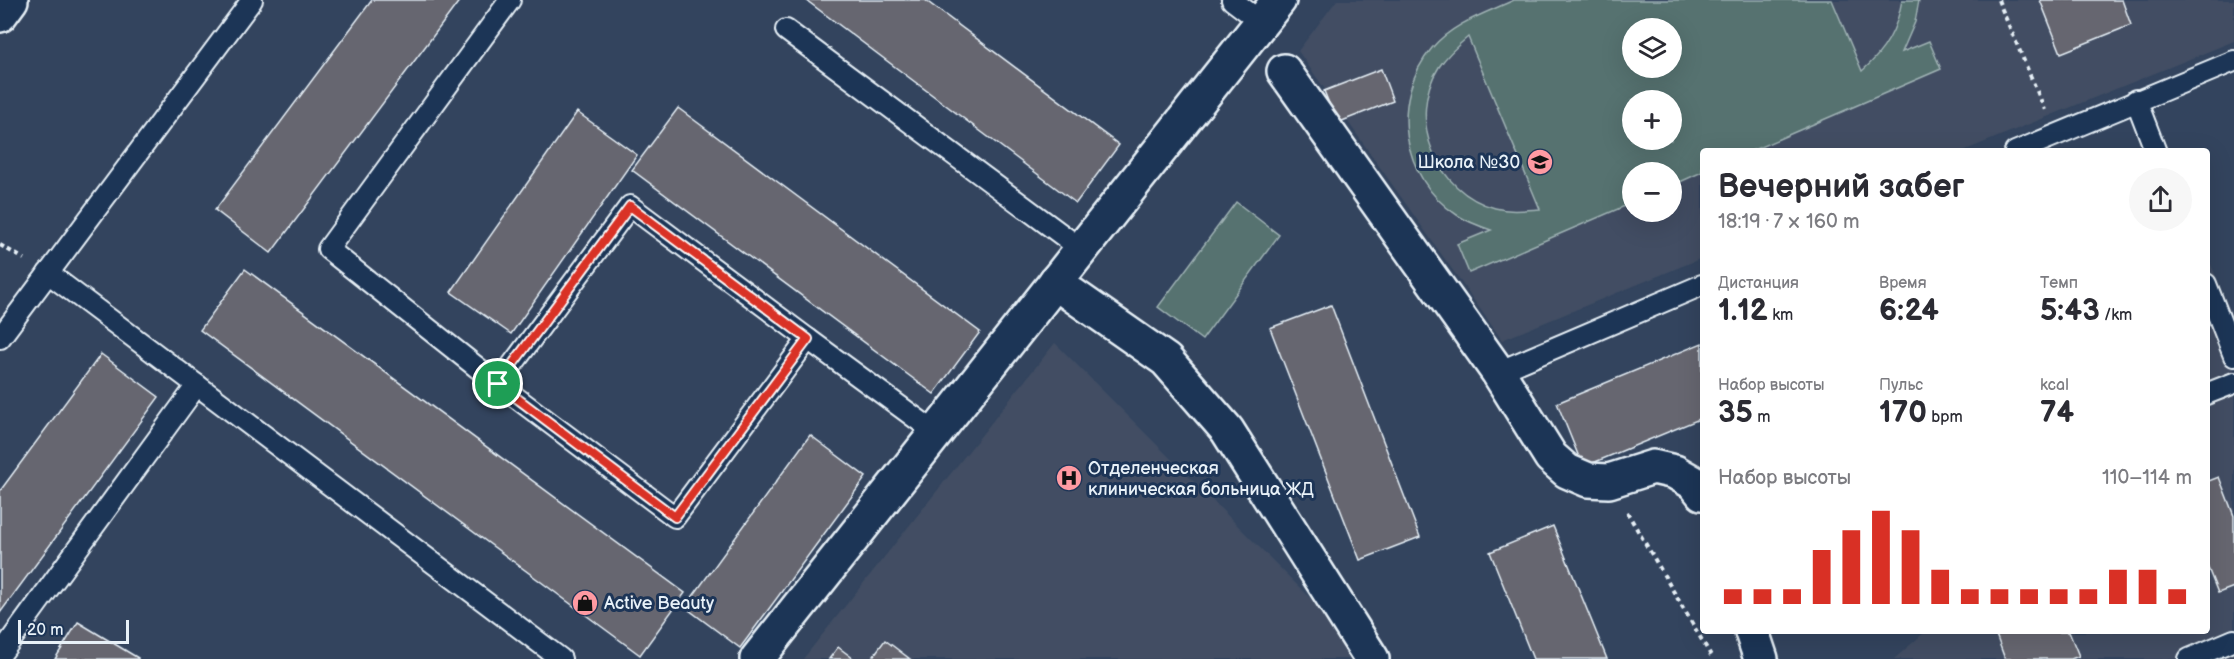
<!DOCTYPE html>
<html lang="ru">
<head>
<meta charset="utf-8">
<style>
  body { margin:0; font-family:"Balsamiq Sans",sans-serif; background:#f7f7f7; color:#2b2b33; height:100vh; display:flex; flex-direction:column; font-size:22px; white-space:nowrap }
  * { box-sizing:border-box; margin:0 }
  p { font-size:20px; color:#7c7c81 }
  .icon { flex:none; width:33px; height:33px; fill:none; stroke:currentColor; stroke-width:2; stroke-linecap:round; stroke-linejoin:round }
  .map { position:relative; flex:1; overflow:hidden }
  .side { position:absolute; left:1700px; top:148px; width:510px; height:486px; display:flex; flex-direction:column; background:#fff; border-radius:6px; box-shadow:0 6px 24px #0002 }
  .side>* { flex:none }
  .controls { position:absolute; left:1622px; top:18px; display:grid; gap:12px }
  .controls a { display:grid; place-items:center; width:60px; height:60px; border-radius:50%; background:#fff; box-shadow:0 6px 24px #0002; font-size:30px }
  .scale { position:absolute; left:18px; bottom:15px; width:111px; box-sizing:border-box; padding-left:6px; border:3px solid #e8f1f8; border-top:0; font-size:16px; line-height:21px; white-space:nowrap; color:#e8f1f8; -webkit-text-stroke:4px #1d3557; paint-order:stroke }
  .pin { position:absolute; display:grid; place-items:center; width:51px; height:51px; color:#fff; margin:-26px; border:3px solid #fff; border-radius:50%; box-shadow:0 2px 6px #0007 }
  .round { display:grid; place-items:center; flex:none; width:63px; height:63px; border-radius:32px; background:#f7f7f7 }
  .headline { display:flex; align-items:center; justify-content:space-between; height:102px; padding:0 18px }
  h1 { font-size:33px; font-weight:700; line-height:45px }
  .figures { display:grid; grid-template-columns:repeat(3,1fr); gap:9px; height:102px; padding:6px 18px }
  .figures div { display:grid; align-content:center }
  .figures b { font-size:30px; font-weight:700 }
  .figures small { font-size:16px; font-weight:400 }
  .figures p { font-size:16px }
  .chart { height:168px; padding:12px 18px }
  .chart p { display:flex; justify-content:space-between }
  .chart svg { width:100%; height:108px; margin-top:6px; stroke:#d93025; stroke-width:6 }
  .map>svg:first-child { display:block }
  .built { fill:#424e63; fill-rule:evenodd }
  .pitch { fill:#567270; stroke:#9fb2b4; stroke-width:1.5; fill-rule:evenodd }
  .building { fill:#666670; stroke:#e8f1f8; stroke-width:1.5 }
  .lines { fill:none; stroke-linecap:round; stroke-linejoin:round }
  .lane-casing { stroke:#e8f1f8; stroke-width:24 }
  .street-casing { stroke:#e8f1f8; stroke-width:38 }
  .primary-casing { stroke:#e8f1f8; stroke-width:38 }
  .path { stroke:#e8f1f8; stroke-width:4; stroke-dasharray:4.5 4.5; stroke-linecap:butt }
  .lane { stroke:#1d3557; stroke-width:20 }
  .street { stroke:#1d3557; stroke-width:33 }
  .primary { stroke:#1d3557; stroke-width:33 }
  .route-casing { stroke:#fff; stroke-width:12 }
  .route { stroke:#d93025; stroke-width:8 }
  .labels { text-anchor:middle; stroke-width:6; stroke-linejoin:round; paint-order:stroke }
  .poi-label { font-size:18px; fill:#e8f1f8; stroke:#1d3557; text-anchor:start }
</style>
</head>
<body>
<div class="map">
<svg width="2234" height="659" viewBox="0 0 2234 659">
  <rect width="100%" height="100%" fill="#33445e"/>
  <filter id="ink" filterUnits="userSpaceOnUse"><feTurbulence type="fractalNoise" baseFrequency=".0167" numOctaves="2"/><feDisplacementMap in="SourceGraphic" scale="12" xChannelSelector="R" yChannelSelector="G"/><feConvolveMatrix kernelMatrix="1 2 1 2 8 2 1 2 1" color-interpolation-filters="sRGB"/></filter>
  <g filter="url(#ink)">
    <g class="built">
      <path d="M1337 0H2234V41L1963 151 1702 152V258L1502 340 1298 51ZM1632 28H1671V68H1632ZM1632 100H1671V140H1632ZM1632 172H1671V212H1632Z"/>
      <path d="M2207 255 2234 320V659H1894L1925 632H2206Z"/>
      <path d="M1055 343 1324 612 1349 659H803Z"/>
    </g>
    <g class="pitch">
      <path d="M1514 0H1832L1862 71C1885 51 1897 30 1902 0H1919L1915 22 1902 52 1929 41 1941 69 1751 151 1702 152V172L1671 186V172H1632V203L1469 273 1457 244 1491 230C1479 226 1468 222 1457 215 1401 179 1389 99 1432 48 1453 23 1486 13 1514 0ZM1632 28H1671V68H1632ZM1468 37 1540 209C1525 210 1510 212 1495 208 1436 193 1406 118 1439 67 1447 55 1457 46 1468 37ZM1632 100H1671V140H1632Z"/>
      <path d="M1236 202 1279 235 1202 340 1158 307Z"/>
    </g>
    <g class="building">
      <path d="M372 0H460L271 253 215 210Z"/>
      <path d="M806 0H925L1119 145 1076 203Z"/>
      <path d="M2040 0H2122L2131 25 2061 53Z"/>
      <path d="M1381 69 1393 101 1337 123 1324 91Z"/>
      <path d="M678 108 980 332 934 394 632 170Z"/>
      <path d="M577 112 637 155 511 334 451 292Z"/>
      <path d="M245 269 685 593 640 655 200 330Z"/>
      <path d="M1331 305 1420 537 1360 560 1270 328Z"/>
      <path d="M1702 343V418L1583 467 1557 403Z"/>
      <path d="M101 354 159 397 0 613V491Z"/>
      <path d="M810 435 866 477 740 648 685 607Z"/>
      <path d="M2219 477 2234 516V587L2218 593 2206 563V482Z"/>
      <path d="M1553 526 1607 659H1533L1490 552Z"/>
      <path d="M78 622 138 658V659H55Z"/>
      <path d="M1995 632H2069L2079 656 2071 659H2005Z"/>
      <path d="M885 640 910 659H871Z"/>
      <path d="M838 647 854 659H829Z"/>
    </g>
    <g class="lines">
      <g class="lane-casing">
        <g id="lane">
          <path d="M1232 0 1261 22"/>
          <path d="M786 30 1081 249"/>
          <path d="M2136 100 2156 152"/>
          <path d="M2015 152 2234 61"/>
          <path d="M630 206 808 339 675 517 498 384Z"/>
          <path d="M48 273 561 659"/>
          <path d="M2206 284 2234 356"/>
          <path d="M0 338 252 0"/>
          <path d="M808 339 936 433"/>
          <path d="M1498 372 1702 285"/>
          <path d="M498 384 328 249 510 0"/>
          <path d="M2206 394 2234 383"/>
          <path d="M0 655 197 385"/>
          <path d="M2189 659 2234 640"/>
        </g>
      </g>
      <g class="street-casing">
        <g id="street">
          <path d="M1284 71 1498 372 1551 457 1567 471 1588 480 1609 481 1653 467 1675 472 1694 483 1702 493"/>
          <path d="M1056 281 1070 293 1166 360 1227 430 1372 659"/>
          <path d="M1752 632 1761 659"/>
          <path d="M757 659 1279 0"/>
        </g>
      </g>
      <g class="primary-casing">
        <path id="primary" d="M0 15 11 0"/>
      </g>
      <g class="path">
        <path d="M1998 0 2045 110"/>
        <path d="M0 245 24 259"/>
        <path d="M1627 512 1713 659"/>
      </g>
      <use href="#lane" class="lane"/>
      <use href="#street" class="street"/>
      <use href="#primary" class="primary"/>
    </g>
  </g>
  <g class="lines" filter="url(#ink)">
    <g class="route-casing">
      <path id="route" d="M630 206 808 339 675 517 498 384Z"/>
    </g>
    <use href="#route" class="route"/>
  </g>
  <defs>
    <g id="school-disc" transform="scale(1.35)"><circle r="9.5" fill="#ff9aa2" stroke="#1d3557"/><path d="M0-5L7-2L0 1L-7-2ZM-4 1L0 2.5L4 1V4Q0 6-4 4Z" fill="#111"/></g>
    <g id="hospital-disc" transform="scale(1.35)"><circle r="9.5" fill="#ff9aa2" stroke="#1d3557"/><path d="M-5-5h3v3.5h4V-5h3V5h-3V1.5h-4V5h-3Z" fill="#111"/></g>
    <g id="shop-disc" transform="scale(1.35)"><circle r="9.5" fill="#ff9aa2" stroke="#1d3557"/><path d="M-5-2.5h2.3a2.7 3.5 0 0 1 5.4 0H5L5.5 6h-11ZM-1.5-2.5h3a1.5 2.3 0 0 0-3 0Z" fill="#111"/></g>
  </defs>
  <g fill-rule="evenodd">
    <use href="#school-disc" x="1540" y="162"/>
    <use href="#hospital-disc" x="1069" y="478"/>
    <use href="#shop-disc" x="585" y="603"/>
  </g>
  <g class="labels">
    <g class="poi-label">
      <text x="1520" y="168" text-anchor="end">Школа №30</text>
      <text x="1088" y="474">Отделенческая<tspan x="1088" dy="21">клиническая больница ЖД</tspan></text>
      <text x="604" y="609">Active Beauty</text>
    </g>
  </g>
</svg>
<div class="controls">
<a><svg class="icon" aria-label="layers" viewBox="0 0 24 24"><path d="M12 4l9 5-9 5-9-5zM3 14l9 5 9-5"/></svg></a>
<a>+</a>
<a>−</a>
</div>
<div class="scale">20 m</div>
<div class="pin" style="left:498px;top:384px;background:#1e9e55"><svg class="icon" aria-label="arrive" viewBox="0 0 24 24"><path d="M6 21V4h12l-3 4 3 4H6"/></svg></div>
<section class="side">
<div class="headline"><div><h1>Вечерний забег</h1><p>18:19 · 7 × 160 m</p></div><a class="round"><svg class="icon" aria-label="share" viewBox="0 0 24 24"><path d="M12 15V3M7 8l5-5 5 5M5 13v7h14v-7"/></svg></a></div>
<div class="figures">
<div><p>Дистанция</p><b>1.12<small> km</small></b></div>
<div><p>Время</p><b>6:24</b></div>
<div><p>Темп</p><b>5:43<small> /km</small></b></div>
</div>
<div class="figures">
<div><p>Набор высоты</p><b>35<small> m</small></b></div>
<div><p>Пульс</p><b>170<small> bpm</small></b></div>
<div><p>kcal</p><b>74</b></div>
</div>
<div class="chart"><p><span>Набор высоты</span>110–114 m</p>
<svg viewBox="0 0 160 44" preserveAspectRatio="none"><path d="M5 44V38M15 44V38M25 44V38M35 44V22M45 44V14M55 44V6M65 44V14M75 44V30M85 44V38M95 44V38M105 44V38M115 44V38M125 44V38M135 44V30M145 44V30M155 44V38"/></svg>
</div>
</section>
</div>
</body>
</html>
